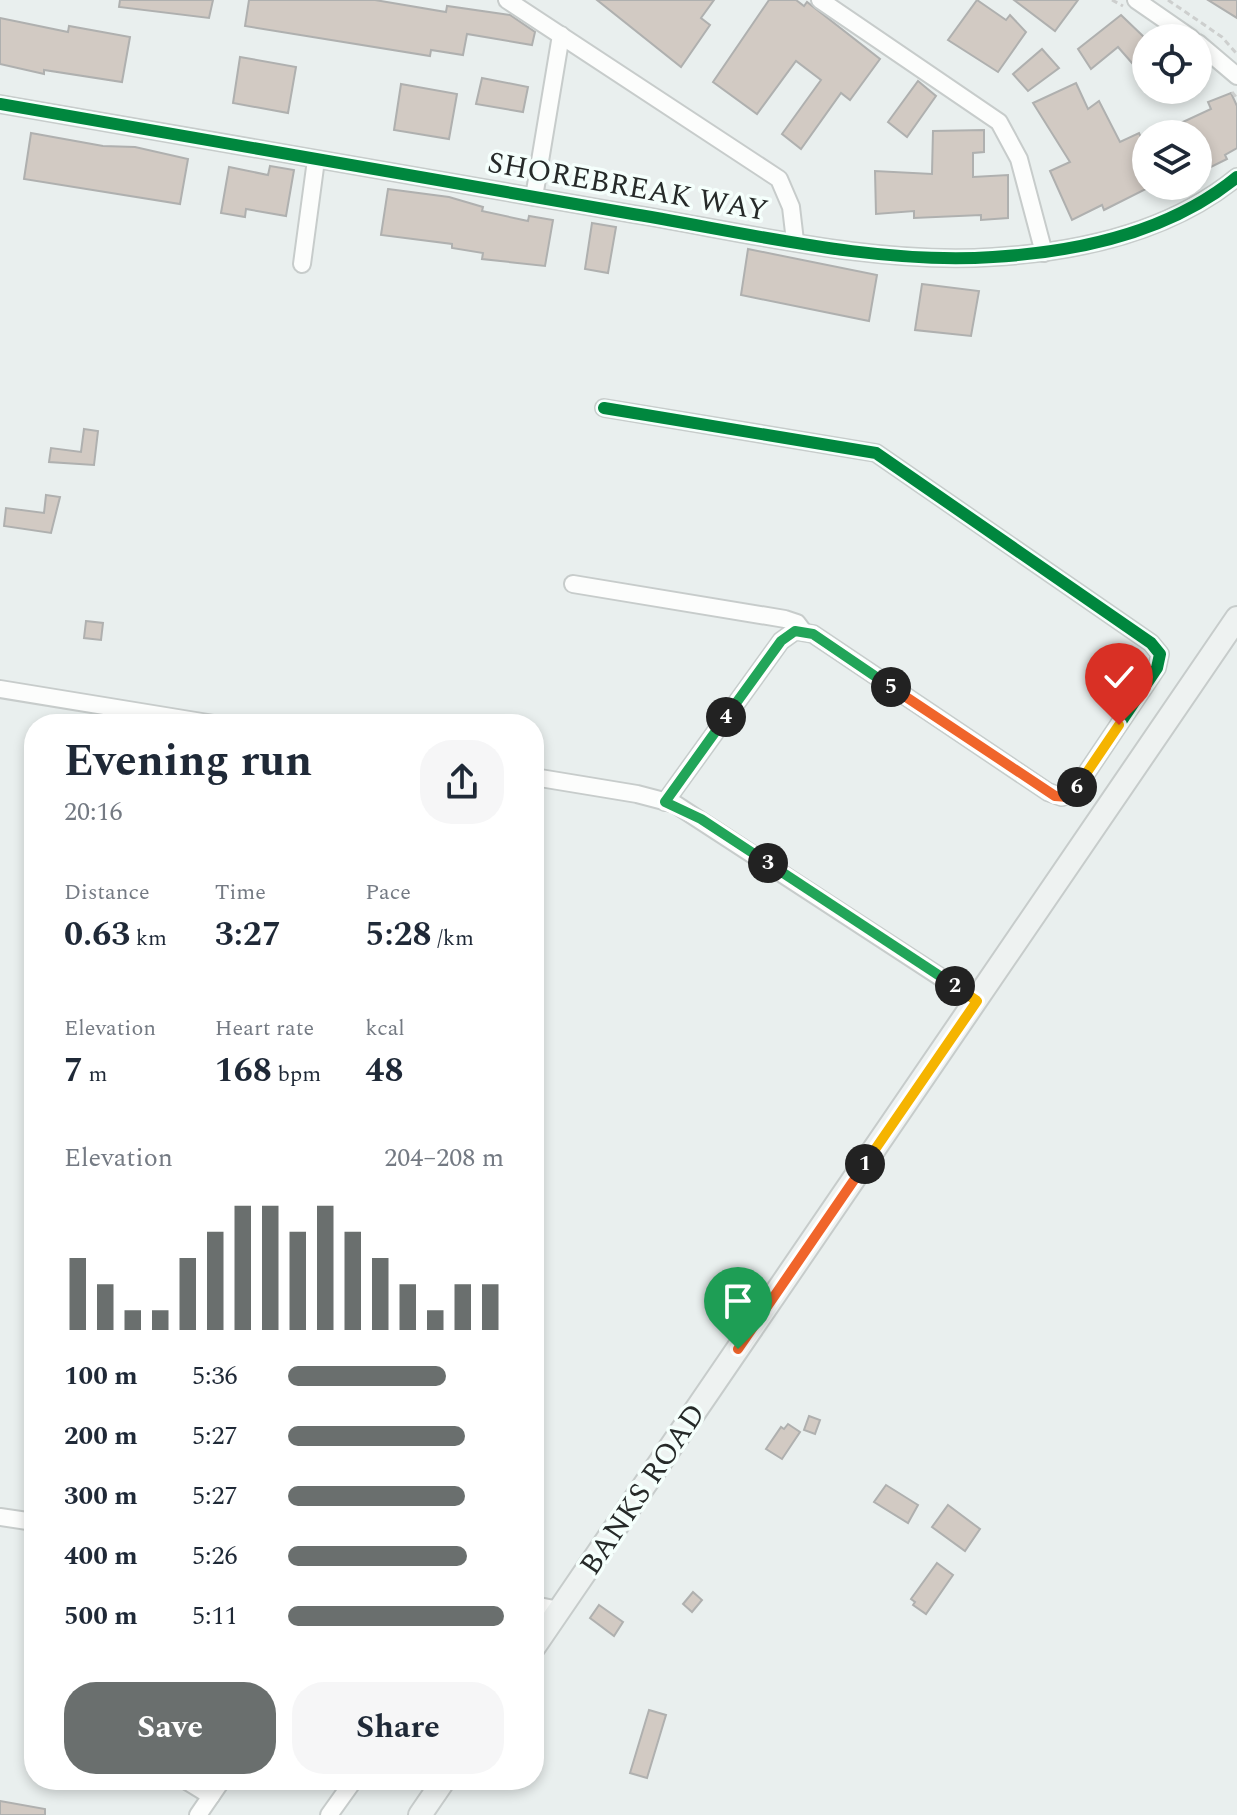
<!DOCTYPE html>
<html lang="en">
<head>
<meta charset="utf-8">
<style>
  body { margin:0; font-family:Spectral,serif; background:#f6f6f7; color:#1f2937; height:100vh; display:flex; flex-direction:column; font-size:30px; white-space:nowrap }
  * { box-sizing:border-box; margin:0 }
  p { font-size:26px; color:#747a83 }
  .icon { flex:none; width:44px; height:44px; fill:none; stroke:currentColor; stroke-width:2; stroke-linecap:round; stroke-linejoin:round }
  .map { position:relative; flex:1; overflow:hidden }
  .panel { position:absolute; left:24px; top:714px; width:520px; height:1076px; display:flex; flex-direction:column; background:#fff; border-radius:32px; box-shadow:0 4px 12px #0003 }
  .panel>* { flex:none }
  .controls { position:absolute; left:1132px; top:24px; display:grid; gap:16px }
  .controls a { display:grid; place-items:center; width:80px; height:80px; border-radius:50%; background:#fff; box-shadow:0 4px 12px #0003; font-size:40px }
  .pin { position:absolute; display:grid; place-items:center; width:68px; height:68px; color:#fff; margin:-82px -34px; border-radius:50% 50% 50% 0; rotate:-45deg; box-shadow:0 0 8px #0007 }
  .pin .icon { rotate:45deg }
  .km { position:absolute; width:40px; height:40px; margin:-20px; border-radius:50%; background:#222; color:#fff; font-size:22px; line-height:40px; text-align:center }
  .round { display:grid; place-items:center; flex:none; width:84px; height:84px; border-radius:32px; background:#f6f6f7 }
  .head { display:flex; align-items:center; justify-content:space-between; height:136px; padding:0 40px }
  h1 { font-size:44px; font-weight:700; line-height:60px }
  .stats { display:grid; grid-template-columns:repeat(3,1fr); gap:12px; height:136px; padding:8px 40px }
  .stats div { display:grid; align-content:center }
  .stats b { font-size:34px; font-weight:700 }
  .stats small { font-size:22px; font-weight:400 }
  .stats p { font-size:22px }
  .chart { height:224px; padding:16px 40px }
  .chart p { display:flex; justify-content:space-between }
  .chart svg { width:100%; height:144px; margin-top:8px; stroke:#6a6f6e; stroke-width:6 }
  .action { display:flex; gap:16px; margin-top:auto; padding:16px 40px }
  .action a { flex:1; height:92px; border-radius:32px; background:#6a6f6e; color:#fff; font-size:32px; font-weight:700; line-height:92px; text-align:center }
  .action a+a { background:#f6f6f7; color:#1f2937 }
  ul { padding:0 40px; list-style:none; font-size:26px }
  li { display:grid; grid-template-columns:128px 96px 1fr; align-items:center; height:60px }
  li i { height:20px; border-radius:10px; background:#6a6f6e }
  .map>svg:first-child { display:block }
  .building { fill:#d2cac3; stroke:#afb0af; stroke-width:2 }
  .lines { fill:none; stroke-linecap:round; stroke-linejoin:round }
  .street-casing { stroke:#c7cccb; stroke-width:20 }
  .secondary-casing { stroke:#c7cccb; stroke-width:26 }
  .path { stroke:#cdcfce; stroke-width:3; stroke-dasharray:6 4; stroke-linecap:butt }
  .street { stroke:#fcfdfc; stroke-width:16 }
  .secondary { stroke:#eef2f1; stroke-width:22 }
  .cycleway-casing { stroke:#f5fffc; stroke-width:17 }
  .cycleway { stroke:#00873e; stroke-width:12 }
  .split-1-casing { stroke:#fff; stroke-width:16 }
  .split-2-casing { stroke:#fff; stroke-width:16 }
  .split-3-casing { stroke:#fff; stroke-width:16 }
  .split-4-casing { stroke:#fff; stroke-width:16 }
  .split-5-casing { stroke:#fff; stroke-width:16 }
  .split-6-casing { stroke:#fff; stroke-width:16 }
  .split-7-casing { stroke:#fff; stroke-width:16 }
  .split-1 { stroke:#f0652b; stroke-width:10 }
  .split-2 { stroke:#f5b400; stroke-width:10 }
  .split-3 { stroke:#22a559; stroke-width:10 }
  .split-4 { stroke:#22a559; stroke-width:10 }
  .split-5 { stroke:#22a559; stroke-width:10 }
  .split-6 { stroke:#f0652b; stroke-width:10 }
  .split-7 { stroke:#f5b400; stroke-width:10 }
  .labels { text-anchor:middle; stroke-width:7; stroke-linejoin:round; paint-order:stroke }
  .street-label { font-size:30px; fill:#262a29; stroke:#f5fffc }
</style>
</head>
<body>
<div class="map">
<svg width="1237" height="1815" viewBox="0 0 1237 1815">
  <rect width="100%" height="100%" fill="#e9efee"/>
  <g class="building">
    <path d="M120 0H213L209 18 119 7Z"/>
    <path d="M249 0H375L446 12 447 6 510 15 535 32 532 45 467 34 463 55 431 50 430 56 245 26Z"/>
    <path d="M597 0H714L701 18 710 25 681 67Z"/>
    <path d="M769 0H796L804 6 807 2 880 59 850 100 841 93 801 149 782 134 821 80 796 61 757 114 713 82Z"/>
    <path d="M977 0 1006 20 1010 15 1026 32 998 72 948 40Z"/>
    <path d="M1014 0H1078L1055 31Z"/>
    <path d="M1208 0H1237V18Z"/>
    <path d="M1121 15 1146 39V79L1118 47 1091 69 1078 49Z"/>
    <path d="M0 18 68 32 69 26 130 37 122 82 44 70V74L0 64Z"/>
    <path d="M1042 49 1059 68 1028 91 1013 74Z"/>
    <path d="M240 57 296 67 288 113 233 103Z"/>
    <path d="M482 78 528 87 523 112 476 104Z"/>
    <path d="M918 81 936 96 907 137 888 122Z"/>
    <path d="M1076 83 1088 109 1099 101 1120 142 1139 133 1146 148V189L1104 210 1102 205 1072 220 1050 171 1070 162 1033 103Z"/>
    <path d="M401 84 457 94 449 139 394 130Z"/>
    <path d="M1231 93 1237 106V148L1225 155 1227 159 1203 171 1198 160V134H1157L1211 109 1208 102Z"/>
    <path d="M984 130V152L973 153V177L1008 175V218L981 220V215L914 218V211L876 214 875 171 932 174 933 131Z"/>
    <path d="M31 133 103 146 135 147 188 159 180 204 24 179Z"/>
    <path d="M270 166 294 170 286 216 246 209 245 217 221 213 229 167 268 175Z"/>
    <path d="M388 189 449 197 483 207 482 211 528 221 529 216 553 220 545 266 482 259 483 253 452 248V244L381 235Z"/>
    <path d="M592 223 616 227 608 273 585 269Z"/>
    <path d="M748 249 877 275 869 321 741 295Z"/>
    <path d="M922 284 979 291 971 336 915 330Z"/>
    <path d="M84 429 98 431 94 465 49 462 51 448 81 452Z"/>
    <path d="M46 495 60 497 51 533 4 526 6 508 44 513Z"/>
    <path d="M86 621 103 623 101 640 84 638Z"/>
    <path d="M809 1416 820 1420 815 1434 804 1430Z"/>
    <path d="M788 1424 800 1432 782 1459 766 1449 781 1427 784 1429Z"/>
    <path d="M886 1485 918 1505 908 1523 874 1502Z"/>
    <path d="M948 1505 980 1529 965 1551 932 1527Z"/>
    <path d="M937 1563 953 1575 926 1614 913 1605 915 1602 911 1599Z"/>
    <path d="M693 1592 702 1600 692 1612 683 1604Z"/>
    <path d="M599 1605 623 1622 614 1636 590 1618Z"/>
    <path d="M649 1710 666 1715 647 1778 630 1773Z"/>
    <path d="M0 1801 45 1809V1815H0Z"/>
  </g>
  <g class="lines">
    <g class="street-casing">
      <g id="street">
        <path d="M507 0 779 179 791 207 795 241"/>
        <path d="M820 0 999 122 1019 159 1044 253"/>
        <path d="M1136 0 1191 38"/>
        <path d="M1198 43 1237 76"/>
        <path d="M0 104C209 141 418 177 627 213 744 232 874 265 993 257 1078 252 1170 232 1237 177"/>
        <path d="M534 197 561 35"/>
        <path d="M302 264 316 160"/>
        <path d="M604 408 876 453 1151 643 1160 654 1157 668 1075 790 1062 797 1048 792 813 634 795 631 781 641 665 802"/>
        <path d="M573 584 785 619 797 623 803 631"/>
        <path d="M0 689 214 724"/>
        <path d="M534 777 637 794 675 804 977 1001"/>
        <path d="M0 1517 34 1522"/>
        <path d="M534 1605 559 1610"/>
        <path d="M185 1780 211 1796"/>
        <path d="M198 1815 222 1780"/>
        <path d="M329 1815 354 1780"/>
      </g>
    </g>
    <g class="secondary-casing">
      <g id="secondary">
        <path d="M534 1647 1237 618"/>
        <path d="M420 1815 444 1780"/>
      </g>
    </g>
    <g class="path">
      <path d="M1112 0 1123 6"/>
      <path d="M1168 0 1222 37 1237 54"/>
      <path d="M1232 92 1237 98"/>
    </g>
    <use href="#street" class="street"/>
    <use href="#secondary" class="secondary"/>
    <g class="cycleway-casing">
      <g id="cycleway">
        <path d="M0 104C209 141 418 177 627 213 744 232 874 265 993 257 1078 252 1170 232 1237 177"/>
        <path d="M604 408 876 453 1151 643 1160 654 1157 668 1075 790 1062 797 1048 792 813 634 795 631 781 641 665 802"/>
      </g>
    </g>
    <use href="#cycleway" class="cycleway"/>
  </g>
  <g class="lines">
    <g class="split-1-casing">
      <path id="split-1" d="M738 1349 865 1164"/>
    </g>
    <g class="split-2-casing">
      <path id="split-2" d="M865 1164 977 1001 955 986"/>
    </g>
    <g class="split-3-casing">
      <path id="split-3" d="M768 863 955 986"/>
    </g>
    <g class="split-4-casing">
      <path id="split-4" d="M726 717 665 802 701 819 768 863"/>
    </g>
    <g class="split-5-casing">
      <path id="split-5" d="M726 717 781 641 795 631 813 634 891 687"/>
    </g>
    <g class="split-6-casing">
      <path id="split-6" d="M891 687 1055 796 1068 797 1077 787"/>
    </g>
    <g class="split-7-casing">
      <path id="split-7" d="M1077 787 1119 725"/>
    </g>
    <use href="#split-1" class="split-1"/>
    <use href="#split-2" class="split-2"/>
    <use href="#split-3" class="split-3"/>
    <use href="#split-4" class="split-4"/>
    <use href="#split-5" class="split-5"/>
    <use href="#split-6" class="split-6"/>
    <use href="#split-7" class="split-7"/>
  </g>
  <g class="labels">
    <g class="street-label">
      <text transform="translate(628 186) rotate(10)" y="10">SHOREBREAK WAY</text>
      <text transform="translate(642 1489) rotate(-56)" y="10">BANKS ROAD</text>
    </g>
  </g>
</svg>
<div class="controls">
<a><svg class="icon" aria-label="locate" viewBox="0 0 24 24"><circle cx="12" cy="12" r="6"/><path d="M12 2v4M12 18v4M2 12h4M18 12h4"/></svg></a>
<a><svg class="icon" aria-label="layers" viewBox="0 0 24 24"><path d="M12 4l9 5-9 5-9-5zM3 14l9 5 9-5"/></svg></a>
</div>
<div class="pin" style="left:738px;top:1349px;background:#1e9e55"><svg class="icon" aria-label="arrive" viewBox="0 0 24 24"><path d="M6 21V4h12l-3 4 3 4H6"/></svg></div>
<div class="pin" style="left:1119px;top:725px;background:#d93025"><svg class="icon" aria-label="check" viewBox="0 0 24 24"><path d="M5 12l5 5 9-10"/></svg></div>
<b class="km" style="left:865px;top:1164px">1</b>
<b class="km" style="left:955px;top:986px">2</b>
<b class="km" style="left:768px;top:863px">3</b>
<b class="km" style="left:726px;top:717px">4</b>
<b class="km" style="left:891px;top:687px">5</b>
<b class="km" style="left:1077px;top:787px">6</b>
<section class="panel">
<div class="head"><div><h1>Evening run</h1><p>20:16</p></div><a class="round"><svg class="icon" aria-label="share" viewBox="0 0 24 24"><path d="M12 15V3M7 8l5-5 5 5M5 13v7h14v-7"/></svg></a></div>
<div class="stats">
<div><p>Distance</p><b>0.63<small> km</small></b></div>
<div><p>Time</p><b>3:27</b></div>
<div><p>Pace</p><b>5:28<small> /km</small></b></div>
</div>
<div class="stats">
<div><p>Elevation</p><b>7<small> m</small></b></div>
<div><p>Heart rate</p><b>168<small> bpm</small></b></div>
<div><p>kcal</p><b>48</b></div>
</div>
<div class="chart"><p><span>Elevation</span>204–208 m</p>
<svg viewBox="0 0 160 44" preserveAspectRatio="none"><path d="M5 44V22M15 44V30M25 44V38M35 44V38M45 44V22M55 44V14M65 44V6M75 44V6M85 44V14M95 44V6M105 44V14M115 44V22M125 44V30M135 44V38M145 44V30M155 44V30"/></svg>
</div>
<ul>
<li><b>100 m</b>5:36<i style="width:73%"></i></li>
<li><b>200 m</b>5:27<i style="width:82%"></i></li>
<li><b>300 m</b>5:27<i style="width:82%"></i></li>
<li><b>400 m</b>5:26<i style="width:83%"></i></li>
<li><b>500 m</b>5:11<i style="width:100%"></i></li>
</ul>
<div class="action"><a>Save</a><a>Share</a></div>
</section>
</div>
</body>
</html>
